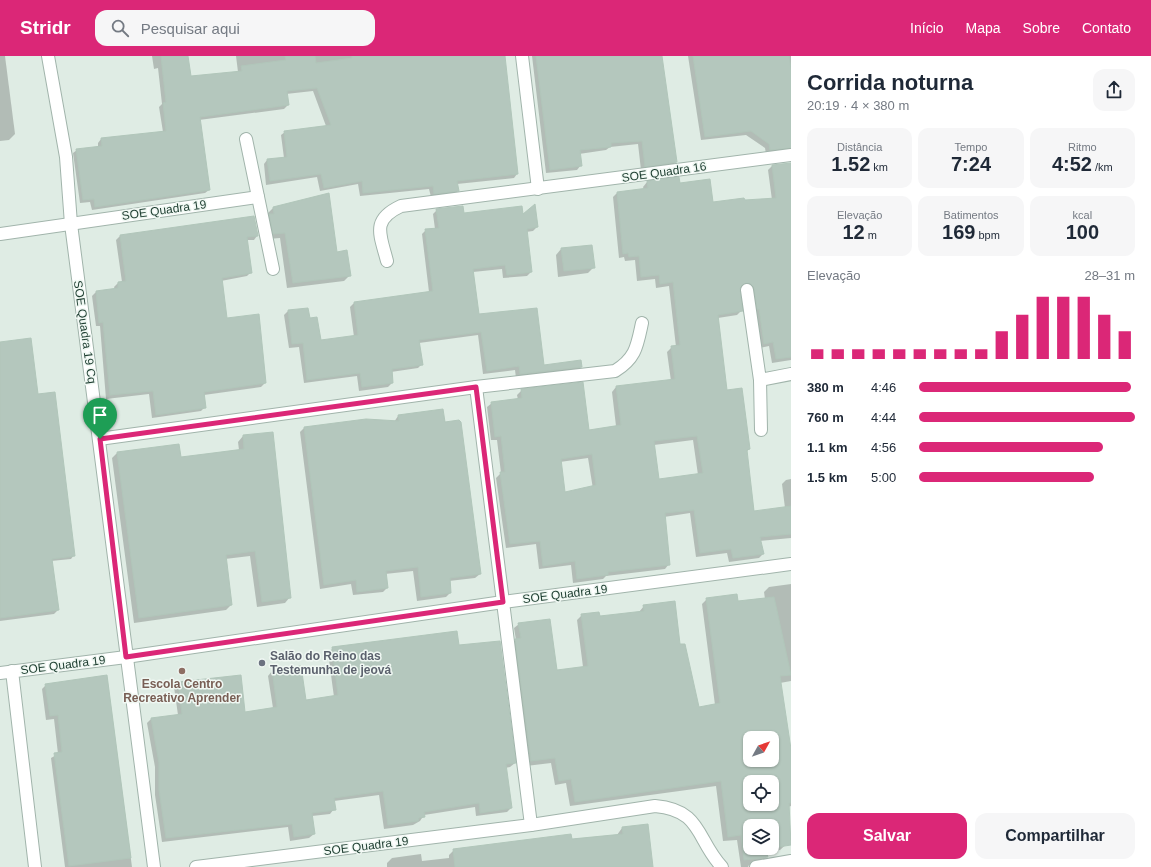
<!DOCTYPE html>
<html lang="pt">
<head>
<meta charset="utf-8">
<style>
  body { margin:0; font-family:Helvetica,sans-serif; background:#f6f6f7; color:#1f2937; height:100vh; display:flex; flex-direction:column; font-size:15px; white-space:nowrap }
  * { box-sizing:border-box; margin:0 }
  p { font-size:13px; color:#747a83 }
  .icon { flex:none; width:22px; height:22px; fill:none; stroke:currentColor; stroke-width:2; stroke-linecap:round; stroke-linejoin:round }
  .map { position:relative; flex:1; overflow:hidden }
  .panel { display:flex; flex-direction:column; background:#fff; width:360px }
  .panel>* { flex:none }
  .needle { width:26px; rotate:50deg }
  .tools { position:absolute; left:743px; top:675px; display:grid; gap:8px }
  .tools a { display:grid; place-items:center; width:36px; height:36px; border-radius:8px; background:#fff; box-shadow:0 1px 3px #0004; font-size:20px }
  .pin { position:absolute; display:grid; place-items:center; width:34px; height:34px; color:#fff; margin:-41px -17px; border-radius:50% 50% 50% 0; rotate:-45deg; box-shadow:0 0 4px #0007 }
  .pin .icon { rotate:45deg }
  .round { display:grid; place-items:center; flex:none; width:42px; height:42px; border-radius:12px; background:#f6f6f7 }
  .headline { display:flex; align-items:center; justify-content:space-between; height:68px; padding:0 16px }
  h1 { font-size:22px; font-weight:700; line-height:30px }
  .metrics { display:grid; grid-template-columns:repeat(3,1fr); gap:6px; height:68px; padding:4px 16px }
  .metrics div { display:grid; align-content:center; border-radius:10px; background:#f6f6f7; text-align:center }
  .metrics b { font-size:20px; font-weight:700 }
  .metrics small { font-size:11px; font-weight:400 }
  .metrics p { font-size:11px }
  .chart { height:112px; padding:8px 16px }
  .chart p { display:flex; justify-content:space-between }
  .chart svg { width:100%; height:72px; margin-top:4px; stroke:#db2777; stroke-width:6 }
  .cta { display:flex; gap:8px; margin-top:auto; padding:8px 16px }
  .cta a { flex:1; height:46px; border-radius:12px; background:#db2777; color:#fff; font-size:16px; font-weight:700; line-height:46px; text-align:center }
  .cta a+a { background:#f6f6f7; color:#1f2937 }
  ul { padding:0 16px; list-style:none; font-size:13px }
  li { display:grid; grid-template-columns:64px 48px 1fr; align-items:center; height:30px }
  li i { height:10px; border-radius:5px; background:#db2777 }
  header { display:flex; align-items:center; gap:24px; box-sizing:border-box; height:56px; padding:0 20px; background:#db2777; color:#fff }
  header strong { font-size:19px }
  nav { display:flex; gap:22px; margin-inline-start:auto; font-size:14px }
  .search { width:280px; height:36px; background:#f6f6f7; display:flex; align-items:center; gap:10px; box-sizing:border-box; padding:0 14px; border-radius:12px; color:#747a83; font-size:15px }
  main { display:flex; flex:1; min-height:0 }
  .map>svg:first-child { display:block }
  .shadow { fill:#0003; fill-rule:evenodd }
  .building { fill:#b4c7bd; stroke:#b1c6ba; fill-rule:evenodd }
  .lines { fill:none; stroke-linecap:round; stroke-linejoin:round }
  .street-casing { stroke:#a1b4ab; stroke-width:14 }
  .street { stroke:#fff; stroke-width:12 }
  .route-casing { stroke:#fff; stroke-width:8 }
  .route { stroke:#db2777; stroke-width:5 }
  .worship-dot { fill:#6b7280; stroke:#f0f8f3; stroke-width:1.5 }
  .education-dot { fill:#8d6e63; stroke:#f0f8f3; stroke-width:1.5 }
  .labels { text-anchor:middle; stroke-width:3; stroke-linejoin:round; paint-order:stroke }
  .street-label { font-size:12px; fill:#1e3e31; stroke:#f0f8f3 }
  .worship-label { font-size:12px; font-weight:bold; fill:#5b616d; stroke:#f0f8f3; text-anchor:start }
  .education-label { font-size:12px; font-weight:bold; fill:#785e54; stroke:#f0f8f3 }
</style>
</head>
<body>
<header>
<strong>Stridr</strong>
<div class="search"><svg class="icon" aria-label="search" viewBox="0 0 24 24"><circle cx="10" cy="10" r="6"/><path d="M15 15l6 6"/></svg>Pesquisar aqui</div>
<nav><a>Início</a><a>Mapa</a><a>Sobre</a><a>Contato</a></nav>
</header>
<main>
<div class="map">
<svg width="791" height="811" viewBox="0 0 791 811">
  <rect width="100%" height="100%" fill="#dfece4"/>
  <g class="shadow">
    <path d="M0 0H5L15 78 9 84 0 85Z"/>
    <path d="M152 0H187L190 22 238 16 236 0H504L517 118 514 122 457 128 458 134 455 138 431 141 429 133 360 140 358 128 320 135 317 121 266 129 264 108 267 104 284 102 281 79 285 76 326 70 313 35 286 38 288 49 284 53 199 64 209 134 205 137 92 154 90 146 80 147 73 97 77 94 98 91V87L101 83 163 76 159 51 162 48 158 12 154 13Z"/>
    <path d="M532 0H664H661L676 106 672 110 641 114 638 88 610 91 606 94 579 98 581 109 577 114 546 117Z"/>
    <path d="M688 0H791V98H766L765 92 746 79 701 84Z"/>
    <path d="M791 108V304L772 307 769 290 760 292 746 231 740 230 739 235 741 255 737 259 718 262 726 335 749 393 746 396 754 456 785 452 782 428 786 424 791 423V482L760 485 763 498 759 502 729 506 727 497 696 501 690 457 664 461 669 508 665 513 606 520 603 523 573 527 571 509 539 513 536 488 506 492 496 422 501 417 497 384H491L487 351 492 347 518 344 517 339 522 334 588 375 616 370 612 336 616 331 671 325 667 296 672 291H676L669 230 656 232 655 223 637 225 635 204 625 205 624 201 619 202 613 141 617 137 644 134 643 131 647 126 679 128 712 147 772 144 768 114 772 110ZM693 384 698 419 658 424 654 389ZM588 402 593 433 564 437 560 406Z"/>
    <path d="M273 152 336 197 350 219 344 225 287 232 280 182 268 183 264 165 268 161V157Z"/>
    <path d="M437 154 464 158 522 160 537 171 533 175 526 176 531 216 527 220 503 222 502 213 473 216 478 259 543 310 581 311 577 315 516 322 515 314 483 318 478 279 419 287 422 308 418 312 391 316 392 327 388 331 359 335 357 320 304 327 299 291 289 292 284 259 288 255 309 263 320 285 354 281 350 251 354 247 429 236 422 178 426 174 435 173 433 158Z"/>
    <path d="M120 180H257L254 184H247L251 216 247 220 221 225 226 263 258 259 265 327 261 331 204 339 205 351 201 355 152 362 149 338 106 343 100 270H96L92 240 96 236 115 234 114 231 118 227 122 226 116 184Z"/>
    <path d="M561 193 594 211 588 217 558 221 556 199Z"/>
    <path d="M0 287 37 339 74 499 71 503 51 505 58 554 54 558 0 565Z"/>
    <path d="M442 354 480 518 475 522 449 525 450 537 446 541 417 545 413 515 385 518 387 532 383 536 353 539 351 528 320 533 300 376 304 372 394 366 398 360Z"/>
    <path d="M243 380 290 541 285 547 257 551 250 500 225 503 231 549 226 554 134 567 112 402 117 397 180 402 239 394 238 386Z"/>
    <path d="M791 528V625L780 627 791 720V750L788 751 791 784 780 794 765 796 767 801 762 806 749 809 748 811H741L737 784 723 785 716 730 570 750 566 727 555 729 551 707 526 710 511 589 516 584 514 572 519 568 556 615 583 611 577 564 582 559 599 562 639 556 644 550 680 590 698 652 715 649 702 548 707 543 738 547 765 543 764 536 769 531ZM750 682H772V704H750ZM750 726H772V748H750ZM750 770H772V792H750Z"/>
    <path d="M458 590 515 707 510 711 505 712 511 752 507 756 476 760 475 751 424 759 420 765 413 769 384 773 379 739 334 745V753L330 758 312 760 314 778 309 782 290 785 288 771 162 786 155 739V711L147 667 151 663 178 659 174 631 178 627 244 657 273 652 268 620 272 615 305 645 334 641 328 597 333 592Z"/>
    <path d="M107 621 132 811H65L51 702 58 698 54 663 46 664 42 633 46 629Z"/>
    <path d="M647 769 652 811H387V807L392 802 421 798 422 805 449 802V799L454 794 617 779 622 772Z"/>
  </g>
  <g class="building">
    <path d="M161 0H188L191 20 242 15 241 10 286 4 285 0H315L316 7 352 2V0H505L518 118 457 125 459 135 434 138 433 130 363 137 362 125 324 132 321 118 270 125 267 103 287 101 284 75 331 69 317 32 287 35 289 49 200 61 210 134 95 151 94 143 83 144 76 93 102 90 101 82 166 75 163 47 166 46Z"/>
    <path d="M536 0H662L677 106 645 111 642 85 611 87V91L580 94 582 110 550 114Z"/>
    <path d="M693 0H789L791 13V92L770 94 769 88 751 75 705 81Z"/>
    <path d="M791 107V301L776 303 773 286 764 288 759 253H757L754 233 750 227H746L740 232 743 255 718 259 727 334 742 332 750 393 747 394 754 455 791 450V478L760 481 764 498 733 502 731 493 700 497 694 454 665 457 670 509 608 516V519L577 523 575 505 543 510 540 485 510 488 500 416H505L501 380 495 381 491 346 522 342 521 333 583 326 589 374 621 369 616 330 675 323 671 290 680 289 673 226 660 228 659 219 641 221 639 200 629 201 628 197 623 198 617 136 648 132 647 125 679 121 680 127 710 123 713 146 744 142 745 144 776 142 772 109ZM697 380 703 417 659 423 654 385ZM592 398 596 429 565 436 561 403Z"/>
    <path d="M329 137 337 196 347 194 351 220 293 227 285 177 273 178 269 158H274L273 151Z"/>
    <path d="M535 148 538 171 527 173 532 216 507 219 505 209 473 213 479 258 537 252 544 309 581 304 582 311 520 318 519 310 487 315 481 276 419 284 423 309 392 313 393 327 362 331 360 317 307 324 303 287 292 288 288 254 308 252 310 262 317 261 321 284 358 279 354 246 433 235 425 173 439 172 436 153 463 150 464 157 522 150 523 158Z"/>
    <path d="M254 160 258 180 247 181 252 217 222 222 227 262 259 258 266 327 204 336 206 352 156 359 153 335 110 339 103 266 99 267 96 235 118 232V226L126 225 120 179Z"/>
    <path d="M592 189 595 212 564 215 561 192Z"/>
    <path d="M31 282 38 338 55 336 75 500 52 503 59 554 0 562V286Z"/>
    <path d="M443 353 445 366 459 364 461 366 481 518 450 522 451 537 421 541 418 511 386 515 388 532 357 536 356 524 324 529 304 371 366 363 399 365 398 359Z"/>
    <path d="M273 376 291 542 262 546 255 495 226 499 232 549 139 562 117 396 179 388 181 401 213 397 244 393 243 379Z"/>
    <path d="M737 538 738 545 774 541 791 619 780 620 791 693V747H789L791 789 772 792V770H750V792H769L765 793 768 801 744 804 741 779 728 781 721 725 575 746 571 723 559 725 555 702 531 705 515 583 521 582 518 567 550 563 557 614 588 610 581 558 599 556 600 560 644 555 643 549 675 545 680 588H685L699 651 720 647 706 542ZM750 682H772V704H750ZM750 726H772V748H750Z"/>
    <path d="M457 575 459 589 500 585 516 707 506 708 512 752 480 757 479 747 424 756 425 761 419 762 418 765 388 769 383 735 334 742 336 754 312 757 315 778 294 781 292 768 166 782 159 734V707L151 662 182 658 178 626 241 619 245 656 277 651 272 614 301 610 306 644 338 639 332 591Z"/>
    <path d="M107 619 131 802 69 810 54 697 62 696 58 659 50 660 45 628Z"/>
    <path d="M648 768 653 811H455L453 793 571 778 572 783 623 778 622 771Z"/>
  </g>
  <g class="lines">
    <g class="street-casing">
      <g id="street">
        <path d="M48 0 66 101 71 168 154 811"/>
        <path d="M522 0 538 133"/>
        <path d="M246 83 273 213"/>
        <path d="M0 178 258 141"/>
        <path d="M387 205C380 178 371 164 401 150L791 99"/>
        <path d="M747 234 760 324 791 318"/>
        <path d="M760 324 761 374"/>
        <path d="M476 331 531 769"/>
        <path d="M99 383 476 331 615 315C636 302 637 290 642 267"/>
        <path d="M12 615 35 811"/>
        <path d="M0 617 126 601 503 546 791 508"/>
        <path d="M196 811 531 769 655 750C702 754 696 783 722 811"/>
        <path d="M756 811 791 805"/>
      </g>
    </g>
    <use href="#street" class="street"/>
  </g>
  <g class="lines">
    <g class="route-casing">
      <path id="route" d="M476 331 503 546 126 601 100 383Z"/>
    </g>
    <use href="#route" class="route"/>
  </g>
  <circle class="worship-dot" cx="262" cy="607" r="4"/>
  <circle class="education-dot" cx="182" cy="615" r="4"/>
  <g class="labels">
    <g class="street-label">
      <text transform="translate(664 116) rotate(-8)" y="4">SOE Quadra 16</text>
      <text transform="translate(164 154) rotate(-8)" y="4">SOE Quadra 19</text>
      <text transform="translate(85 276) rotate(82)" y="4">SOE Quadra 19 Cq</text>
      <text transform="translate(565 538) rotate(-7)" y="4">SOE Quadra 19</text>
      <text transform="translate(63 609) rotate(-7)" y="4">SOE Quadra 19</text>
      <text transform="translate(366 790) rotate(-7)" y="4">SOE Quadra 19</text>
    </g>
    <g class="worship-label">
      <text x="270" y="604">Salão do Reino das<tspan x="270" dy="14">Testemunha de jeová</tspan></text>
    </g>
    <g class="education-label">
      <text x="182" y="632">Escola Centro<tspan x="182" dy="14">Recreativo Aprender</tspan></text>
    </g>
  </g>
</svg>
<div class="tools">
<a><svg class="needle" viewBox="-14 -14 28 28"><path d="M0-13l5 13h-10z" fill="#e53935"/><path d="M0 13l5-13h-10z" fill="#747a83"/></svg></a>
<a><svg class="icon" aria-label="locate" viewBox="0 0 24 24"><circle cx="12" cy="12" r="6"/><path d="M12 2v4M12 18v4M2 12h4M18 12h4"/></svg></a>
<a><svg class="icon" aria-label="layers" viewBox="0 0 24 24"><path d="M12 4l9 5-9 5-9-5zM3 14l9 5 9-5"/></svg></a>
</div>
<div class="pin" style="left:100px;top:383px;background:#1e9e55"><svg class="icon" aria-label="arrive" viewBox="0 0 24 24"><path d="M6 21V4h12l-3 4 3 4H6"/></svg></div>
</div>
<section class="panel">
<div class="headline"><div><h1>Corrida noturna</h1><p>20:19 · 4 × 380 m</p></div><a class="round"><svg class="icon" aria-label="share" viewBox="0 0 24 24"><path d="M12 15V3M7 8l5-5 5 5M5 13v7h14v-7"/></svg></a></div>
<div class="metrics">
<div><p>Distância</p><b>1.52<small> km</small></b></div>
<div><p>Tempo</p><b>7:24</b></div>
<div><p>Ritmo</p><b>4:52<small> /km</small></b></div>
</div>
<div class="metrics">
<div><p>Elevação</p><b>12<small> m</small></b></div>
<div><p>Batimentos</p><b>169<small> bpm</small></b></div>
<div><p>kcal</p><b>100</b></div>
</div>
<div class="chart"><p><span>Elevação</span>28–31 m</p>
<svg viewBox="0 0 160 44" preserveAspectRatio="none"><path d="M5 44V38M15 44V38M25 44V38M35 44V38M45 44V38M55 44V38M65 44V38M75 44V38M85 44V38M95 44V27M105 44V17M115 44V6M125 44V6M135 44V6M145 44V17M155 44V27"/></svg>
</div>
<ul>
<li><b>380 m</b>4:46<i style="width:98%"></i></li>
<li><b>760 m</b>4:44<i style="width:100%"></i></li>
<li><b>1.1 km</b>4:56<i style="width:85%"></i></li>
<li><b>1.5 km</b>5:00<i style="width:81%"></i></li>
</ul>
<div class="cta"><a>Salvar</a><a>Compartilhar</a></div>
</section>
</main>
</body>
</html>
